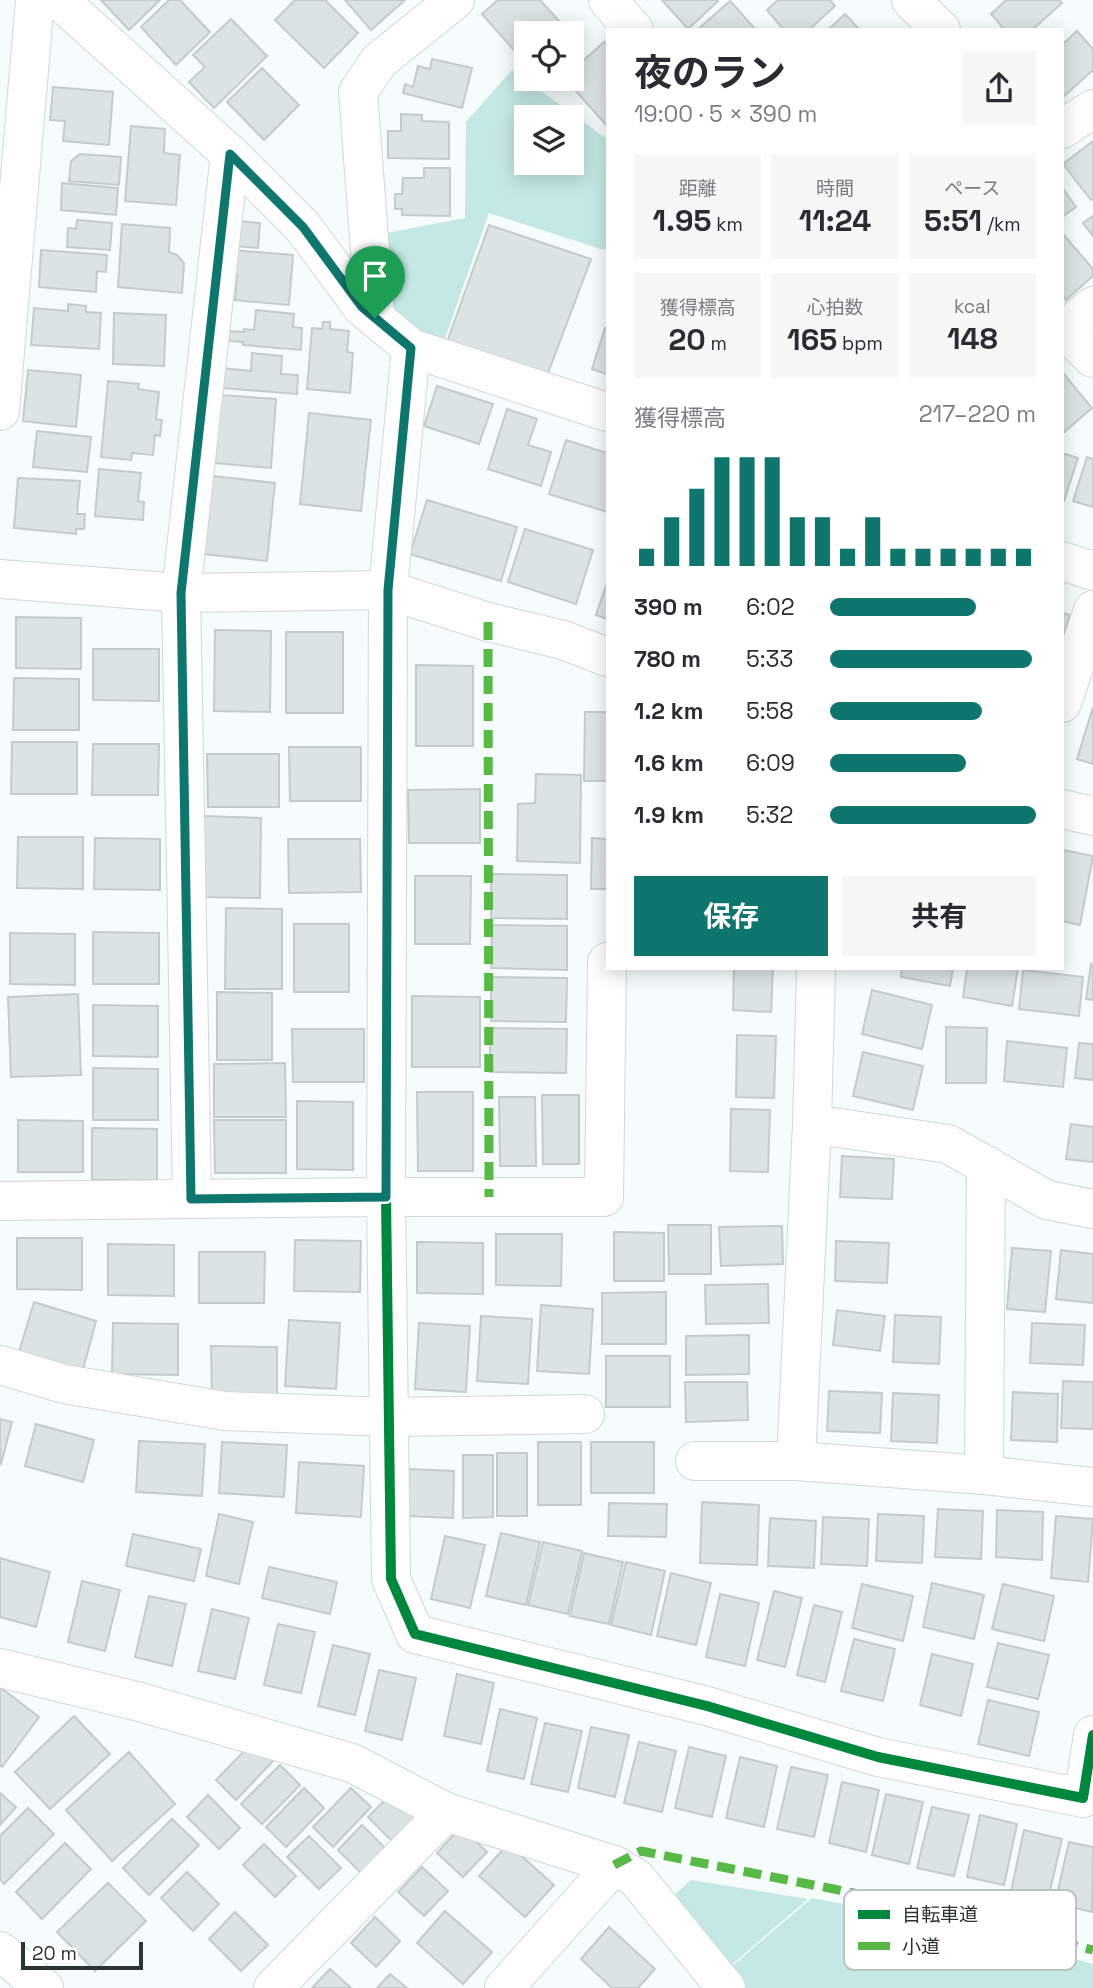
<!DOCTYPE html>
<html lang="ja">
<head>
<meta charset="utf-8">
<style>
  body { margin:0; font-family:"Space Grotesk","Noto Sans JP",sans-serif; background:#f7f7f7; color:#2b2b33; height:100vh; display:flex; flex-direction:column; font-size:26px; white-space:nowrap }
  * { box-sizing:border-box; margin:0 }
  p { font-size:23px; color:#7c7c81 }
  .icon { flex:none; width:38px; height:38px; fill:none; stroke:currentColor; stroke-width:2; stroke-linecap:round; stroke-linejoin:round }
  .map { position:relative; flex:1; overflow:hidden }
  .panel { position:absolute; left:606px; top:28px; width:458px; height:942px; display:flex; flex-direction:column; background:#fff; border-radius:0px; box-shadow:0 4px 18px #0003 }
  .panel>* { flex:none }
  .tools { position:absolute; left:514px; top:21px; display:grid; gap:14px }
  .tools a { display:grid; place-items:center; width:70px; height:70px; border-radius:0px; background:#fff; box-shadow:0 4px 18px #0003; font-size:35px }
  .scale { position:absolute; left:21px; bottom:18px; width:122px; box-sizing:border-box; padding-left:7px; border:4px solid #293433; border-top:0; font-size:19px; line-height:24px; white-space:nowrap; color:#293433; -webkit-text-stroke:5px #fff; paint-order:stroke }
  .pin { position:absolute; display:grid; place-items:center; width:60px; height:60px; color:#fff; margin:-72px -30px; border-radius:50% 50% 50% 0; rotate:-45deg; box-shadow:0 0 7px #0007 }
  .pin .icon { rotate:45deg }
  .round { display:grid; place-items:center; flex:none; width:74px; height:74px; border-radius:0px; background:#f7f7f7 }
  .head { display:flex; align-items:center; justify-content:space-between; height:119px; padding:0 28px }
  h1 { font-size:38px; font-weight:700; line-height:52px }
  .figures { display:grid; grid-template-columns:repeat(3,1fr); gap:10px; height:119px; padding:7px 28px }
  .figures div { display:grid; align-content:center; border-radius:0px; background:#f7f7f7; text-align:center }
  .figures b { font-size:30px; font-weight:700 }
  .figures small { font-size:19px; font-weight:400 }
  .figures p { font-size:19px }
  .chart { height:196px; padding:14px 28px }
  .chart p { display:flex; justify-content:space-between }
  .chart svg { width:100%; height:126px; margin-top:7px; stroke:#0f766e; stroke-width:6 }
  .action { display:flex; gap:14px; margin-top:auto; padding:14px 28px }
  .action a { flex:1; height:80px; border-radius:0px; background:#0f766e; color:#fff; font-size:28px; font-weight:700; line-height:80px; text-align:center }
  .action a+a { background:#f7f7f7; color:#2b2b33 }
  ul { padding:0 28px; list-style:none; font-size:23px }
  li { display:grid; grid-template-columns:112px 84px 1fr; align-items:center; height:52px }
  li i { height:18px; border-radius:9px; background:#0f766e }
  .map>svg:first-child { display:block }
  .green { fill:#c4e8e5; fill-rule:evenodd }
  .building { fill:#dce3e3; stroke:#c4cccb; stroke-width:2 }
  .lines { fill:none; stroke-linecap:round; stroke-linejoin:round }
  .street-casing { stroke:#d1d9d8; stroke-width:40 }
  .secondary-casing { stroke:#d1d9d8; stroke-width:40 }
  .street { stroke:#fefefe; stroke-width:38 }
  .secondary { stroke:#fefefe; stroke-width:38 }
  .quiet { stroke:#58b947; stroke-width:9; stroke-dasharray:18 9; stroke-linecap:butt }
  .cycleway-casing { stroke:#fff; stroke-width:15 }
  .cycleway { stroke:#00873e; stroke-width:10 }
  .route-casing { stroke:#fff; stroke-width:14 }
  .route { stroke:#0f766e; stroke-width:9 }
  .key { fill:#fff; stroke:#bfc2c2; stroke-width:2 }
  .key-label { font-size:19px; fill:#293433 }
</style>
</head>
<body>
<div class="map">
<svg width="1093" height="1988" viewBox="0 0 1093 1988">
  <rect width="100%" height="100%" fill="#f6fbfb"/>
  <g class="green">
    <path d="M512 70 607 139V247L604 250 489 213 443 344 389 314 381 234 465 218 466 122ZM527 117H572V163H527Z"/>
    <path d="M691 1880 808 1899 730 1966 672 1897Z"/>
    <path d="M812 1898 941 1923 1093 1964V1988H739L725 1972Z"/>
  </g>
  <g class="building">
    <path d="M101 0H160L129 30Z"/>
    <path d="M169 0H180L210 32 176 65 141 27Z"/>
    <path d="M295 0H325L358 33 324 68 275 20Z"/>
    <path d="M345 0H405L371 30Z"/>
    <path d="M498 0H540L570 33H527V65L482 14Z"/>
    <path d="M662 0H718V1L688 29Z"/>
    <path d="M778 0H830L835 6 809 30H784L767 10Z"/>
    <path d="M1006 0H1059L1062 3 1032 30H1005L991 14Z"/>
    <path d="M730 1 756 30H697Z"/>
    <path d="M845 14 860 30H828Z"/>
    <path d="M231 19 267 56 214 108 189 82 205 67 193 55Z"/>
    <path d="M1077 31 1093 49V70L1062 98V45Z"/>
    <path d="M604 42 607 45V126L565 79H572V71Z"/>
    <path d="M432 59 472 68 462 108 403 93 405 84 413 87 418 66 430 69Z"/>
    <path d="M262 68 299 105 264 140 227 102Z"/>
    <path d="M53 87 113 92 109 145 63 141 65 121 50 120Z"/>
    <path d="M401 114 422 115V121L449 122V159L388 158V131H401Z"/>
    <path d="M131 126 165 129 164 153 180 155 176 205 125 201Z"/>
    <path d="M1093 141V198L1091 200 1063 164Z"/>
    <path d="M80 154 121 157 119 185 69 181 71 161Z"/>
    <path d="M424 168H450V216L402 215V209H395V194H402L403 178H424Z"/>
    <path d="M62 183 118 188 116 215 61 210Z"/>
    <path d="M1062 187 1076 207 1062 217Z"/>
    <path d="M1093 216V236L1083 223Z"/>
    <path d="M77 220 112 223 110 250 67 247 68 228 76 229Z"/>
    <path d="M237 221 260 223 258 248 234 246Z"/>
    <path d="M122 224 170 228 169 252 177 255 184 263 182 293 118 287Z"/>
    <path d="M489 225 591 259 548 373 447 342Z"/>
    <path d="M1062 233 1093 269V276L1066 300 1062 295Z"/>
    <path d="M41 250 107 255 106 272 97 271 96 292 39 287Z"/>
    <path d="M233 250 293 255 289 305 235 300 237 275 231 274Z"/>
    <path d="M68 304 86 306V312L101 313 99 349 31 345 34 308 68 311Z"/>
    <path d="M256 310 294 314 293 327 302 328 301 350 243 345V342L229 341V331L244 332V329L254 330Z"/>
    <path d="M114 313 166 315 164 366 113 364Z"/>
    <path d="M323 322H330V329L349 331 347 352 353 353 350 393 307 389 312 328 322 329Z"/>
    <path d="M605 328 607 329V374L592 369Z"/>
    <path d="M252 353 282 356 281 374 298 375 297 394 222 388 223 368 251 371Z"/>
    <path d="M28 370 81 375 76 427 23 421Z"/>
    <path d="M1062 372 1092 408 1062 434Z"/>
    <path d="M108 381 139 384 138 389 159 392 156 419 162 420 160 436 155 435 153 455 132 453 131 460 101 457Z"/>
    <path d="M437 386 493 404 479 444 424 426Z"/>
    <path d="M220 395 276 399 271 468 215 463Z"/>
    <path d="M507 409 537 419 528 445 551 452 541 486 488 469Z"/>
    <path d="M309 413 371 420 361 511 300 504Z"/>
    <path d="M37 431 91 437 87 472 33 467Z"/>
    <path d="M566 440 607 453V512L549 494Z"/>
    <path d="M1062 453 1078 458 1064 501H1062Z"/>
    <path d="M1087 457 1093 459V507L1073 501Z"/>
    <path d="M99 469 141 473 138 501 144 502 143 520 95 516Z"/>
    <path d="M213 476 275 483 267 561 204 554Z"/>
    <path d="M18 478 80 481 77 514H85L84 529H76V534L14 528Z"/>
    <path d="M427 500 517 527 501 581 410 554Z"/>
    <path d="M525 529 593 550 576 604 508 582Z"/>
    <path d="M607 583V619L596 615Z"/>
    <path d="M1062 613 1070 615 1062 640Z"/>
    <path d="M16 617 81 618V669L16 668Z"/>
    <path d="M215 630 271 631 270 712 214 711Z"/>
    <rect x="286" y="632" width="57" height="81"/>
    <path d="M93 649H159V701L93 700Z"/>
    <path d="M416 665 473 666V746H416Z"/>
    <path d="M14 678 79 679V730H13Z"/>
    <path d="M1093 707V764L1077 759Z"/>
    <path d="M585 712H607V781H584Z"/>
    <path d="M12 742H77V794H11Z"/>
    <path d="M93 744H159L158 795H92Z"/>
    <path d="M289 747H361V801H290Z"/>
    <path d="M207 754H279V807H208Z"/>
    <path d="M536 774 581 775 580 863 517 861 518 804 535 803Z"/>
    <path d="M480 789V843H409L408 790Z"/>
    <path d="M204 816 261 818 260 898 204 897Z"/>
    <path d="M18 837H83V889L17 888Z"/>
    <path d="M95 838 160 839V890L94 889Z"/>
    <path d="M592 838 607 839V889H591Z"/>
    <path d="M288 839H360L361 892 289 893Z"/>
    <path d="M1063 850 1093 856 1080 925 1062 921Z"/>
    <path d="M491 874 567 875V919L491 918Z"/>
    <path d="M415 876H471L470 944H415Z"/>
    <path d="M226 908 282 909V989H225Z"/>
    <rect x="294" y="924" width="55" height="68"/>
    <path d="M492 925 567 926V970L491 968Z"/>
    <path d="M93 932 159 933V984H93Z"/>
    <path d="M10 933 75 934V985L10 984Z"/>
    <path d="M1091 964 1093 965V1000L1086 999Z"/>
    <path d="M734 968H773L771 1012 733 1010Z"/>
    <path d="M902 968H953L950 986 901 977Z"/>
    <path d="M967 968H1018L1012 1006 963 997Z"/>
    <path d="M1023 970 1083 977 1079 1016 1019 1009Z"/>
    <path d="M491 977 567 978 566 1022 491 1021Z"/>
    <path d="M872 990 932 1005 922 1049 862 1034Z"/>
    <path d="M217 992 272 993V1060H217Z"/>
    <path d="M78 994 81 1075 11 1077 8 997Z"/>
    <path d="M412 996 480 997V1067H412Z"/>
    <path d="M93 1005 158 1006V1057L93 1056Z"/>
    <path d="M946 1027 987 1028 986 1083H946Z"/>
    <path d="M490 1028 567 1029 566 1073 490 1072Z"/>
    <path d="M292 1029H364V1082H293Z"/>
    <path d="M737 1035 776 1036 774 1098 736 1097Z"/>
    <path d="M1007 1041 1067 1048 1063 1087 1004 1081Z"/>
    <path d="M1079 1043 1093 1044V1080L1075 1078Z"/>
    <path d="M863 1052 923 1066 913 1110 853 1096Z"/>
    <path d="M285 1063 286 1117H214V1064Z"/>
    <path d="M93 1068 158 1069V1120H93Z"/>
    <path d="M417 1092H473V1171H418Z"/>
    <path d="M542 1095H579V1164H543Z"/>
    <path d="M499 1097H535L536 1166H500Z"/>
    <path d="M297 1101 353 1102V1170L297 1169Z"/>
    <path d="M731 1109 770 1110 768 1172 730 1171Z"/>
    <path d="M18 1120 83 1121V1172H18Z"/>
    <path d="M214 1120H286V1173H215Z"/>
    <path d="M1071 1124 1093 1127V1162L1066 1159Z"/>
    <path d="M92 1128 157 1129V1180H92Z"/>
    <path d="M842 1156 894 1159 892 1199 840 1197Z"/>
    <path d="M668 1225H711V1274H669Z"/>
    <path d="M782 1226 783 1264 721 1266 719 1227Z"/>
    <path d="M614 1232 664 1233V1281H614Z"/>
    <path d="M496 1234H562L561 1286 496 1285Z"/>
    <path d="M17 1238H82V1290L17 1289Z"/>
    <path d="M295 1240 361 1241 360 1292 294 1291Z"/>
    <path d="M836 1241 889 1243 887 1283 835 1281Z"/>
    <path d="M417 1242 483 1243V1294L417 1293Z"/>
    <path d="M108 1244 174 1245V1296L108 1295Z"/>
    <path d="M1012 1248 1051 1251 1045 1312 1007 1309Z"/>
    <path d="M1061 1250 1093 1254V1303L1056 1299Z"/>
    <path d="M199 1252H265L264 1303H199Z"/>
    <path d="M768 1284 769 1323 706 1324 705 1285Z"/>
    <path d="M666 1292V1344H602V1293Z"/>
    <path d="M34 1302 96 1321 83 1370 19 1352Z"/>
    <path d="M541 1305 593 1309 589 1374 537 1371Z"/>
    <path d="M837 1310 885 1316 880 1351 833 1345Z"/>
    <path d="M895 1315 941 1317 939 1364 893 1362Z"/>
    <path d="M481 1316 532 1319 528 1384 477 1381Z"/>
    <path d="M289 1320 340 1323 336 1389 285 1386Z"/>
    <path d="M113 1323 178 1324V1375L112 1374Z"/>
    <path d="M419 1323 470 1326 466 1392 415 1389Z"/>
    <path d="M1032 1323 1085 1325 1083 1365 1030 1363Z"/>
    <path d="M749 1335V1374L686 1375V1336Z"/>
    <path d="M211 1346 277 1347V1398L212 1397Z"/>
    <rect x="606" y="1356" width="64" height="51"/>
    <path d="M1063 1381 1093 1382V1429L1061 1428Z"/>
    <path d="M685 1382H747L748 1420 686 1422Z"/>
    <path d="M829 1391 882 1393 880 1433 827 1431Z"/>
    <path d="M1013 1392 1058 1394 1057 1442 1011 1440Z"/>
    <path d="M893 1393 939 1395 937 1443 891 1441Z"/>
    <path d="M0 1419 12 1422 1 1464H0Z"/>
    <path d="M36 1424 94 1440 83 1482 25 1466Z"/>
    <path d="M139 1441 205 1444 202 1496 136 1492Z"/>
    <path d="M222 1442 287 1445 284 1497 219 1493Z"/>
    <rect x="538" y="1442" width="43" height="63"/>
    <rect x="591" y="1442" width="63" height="51"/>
    <rect x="497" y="1453" width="30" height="63"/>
    <path d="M463 1455H493V1517L463 1518Z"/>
    <path d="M299 1462 364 1466 361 1517 296 1513Z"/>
    <path d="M409 1469 454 1471 453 1518 407 1516Z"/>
    <path d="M702 1502 759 1505 757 1565 700 1563Z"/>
    <path d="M609 1503 667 1504 666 1537 608 1536Z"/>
    <path d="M938 1509 983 1511 981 1559 935 1557Z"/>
    <path d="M997 1510 1043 1512 1042 1560 996 1557Z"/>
    <path d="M219 1514 253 1522 239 1584 206 1576Z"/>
    <path d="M878 1514 924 1516 922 1563 876 1561Z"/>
    <path d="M1056 1516 1093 1519 1088 1582 1051 1578Z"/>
    <path d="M823 1517 869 1519 867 1566 821 1564Z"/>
    <path d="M770 1518 816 1521 814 1568 768 1566Z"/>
    <path d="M501 1533 540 1542 526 1605 486 1596Z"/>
    <path d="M133 1534 201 1549 194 1581 126 1566Z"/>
    <path d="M445 1536 485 1545 470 1608 431 1599Z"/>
    <path d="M543 1542 582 1551 568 1614 528 1605Z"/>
    <path d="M584 1553 623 1562 609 1624 570 1616Z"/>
    <path d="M0 1558 50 1572 36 1627 0 1617Z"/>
    <path d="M626 1562 665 1571 651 1635 611 1625Z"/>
    <path d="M269 1567 337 1582 330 1614 262 1598Z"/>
    <path d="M671 1573 711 1583 696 1645 657 1636Z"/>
    <path d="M82 1581 120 1590 105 1651 68 1642Z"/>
    <path d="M932 1583 984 1595 974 1639 923 1627Z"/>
    <path d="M862 1584 913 1596 903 1641 852 1628Z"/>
    <path d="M1003 1584 1054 1596 1044 1641 992 1629Z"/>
    <path d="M774 1591 802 1598 785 1667 757 1660Z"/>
    <path d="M720 1594 759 1603 745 1666 706 1657Z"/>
    <path d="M149 1596 186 1604 172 1666 135 1657Z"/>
    <path d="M814 1605 842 1612 825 1682 797 1675Z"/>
    <path d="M212 1609 249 1618 235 1679 198 1671Z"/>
    <path d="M278 1624 315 1632 301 1693 264 1685Z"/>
    <path d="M854 1639 895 1649 883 1701 841 1691Z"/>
    <path d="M998 1643 1049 1655 1038 1699 987 1687Z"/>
    <path d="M333 1645 370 1654 355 1715 318 1706Z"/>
    <path d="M932 1654 973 1664 961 1716 920 1705Z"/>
    <path d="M379 1670 416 1678 402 1740 365 1731Z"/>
    <path d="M457 1674 494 1683 481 1744 444 1736Z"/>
    <path d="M0 1687 39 1717 2 1767 0 1765Z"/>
    <path d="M988 1700 1039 1712 1029 1756 978 1744Z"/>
    <path d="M500 1709 537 1718 524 1779 487 1771Z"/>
    <path d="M74 1716 110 1754 50 1809 15 1772Z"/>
    <path d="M545 1723 582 1731 568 1792 531 1784Z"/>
    <path d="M591 1727 629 1735 615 1797 578 1788Z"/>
    <path d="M254 1741 274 1760 236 1800 216 1780Z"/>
    <path d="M639 1742 676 1751 662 1812 624 1803Z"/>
    <path d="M689 1747 726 1756 712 1817 675 1808Z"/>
    <path d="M129 1752 175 1804 112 1861 66 1810Z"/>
    <path d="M740 1757 777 1766 764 1827 726 1818Z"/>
    <path d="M280 1765 300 1785 262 1824 241 1804Z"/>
    <path d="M791 1767 828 1775 814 1837 777 1829Z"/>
    <path d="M842 1782 879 1790 866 1852 829 1843Z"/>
    <path d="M304 1788 324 1808 286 1847 266 1827Z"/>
    <path d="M351 1788 371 1807 333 1847 313 1827Z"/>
    <path d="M393 1792 418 1816 393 1842 368 1817Z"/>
    <path d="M0 1793 16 1807 0 1825Z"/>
    <path d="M886 1794 923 1802 909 1864 872 1855Z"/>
    <path d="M208 1795 240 1828 219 1849 187 1817Z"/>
    <path d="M932 1807 969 1815 954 1876 917 1868Z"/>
    <path d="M28 1808 54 1834 4 1884 0 1879V1836Z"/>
    <path d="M980 1815 1017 1824 1004 1885 967 1877Z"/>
    <path d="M172 1819 199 1845 149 1895 123 1868Z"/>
    <path d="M362 1825 387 1850 363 1875 338 1850Z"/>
    <path d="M461 1827 487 1852 463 1877 437 1853Z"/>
    <path d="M1024 1830 1062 1839 1048 1899 1011 1891Z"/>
    <path d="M309 1836 341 1868 319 1889 287 1857Z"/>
    <path d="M1069 1842 1093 1847 1092 1912 1055 1903Z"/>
    <path d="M65 1843 91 1869 42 1919 16 1892Z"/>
    <path d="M264 1844 296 1876 275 1897 243 1865Z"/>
    <path d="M508 1844 554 1885 525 1917 479 1876Z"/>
    <path d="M422 1867 448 1891 424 1916 398 1892Z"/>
    <path d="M187 1872 219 1904 193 1931 161 1898Z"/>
    <path d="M108 1883 146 1921 95 1971 57 1932Z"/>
    <path d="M445 1911 492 1952 463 1984 417 1943Z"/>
    <path d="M235 1912 268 1945 241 1971 209 1939Z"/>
    <path d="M375 1917 400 1941 376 1967 351 1943Z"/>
    <path d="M609 1927 655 1969 638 1988H612L581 1959Z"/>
    <path d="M330 1969 351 1988H312Z"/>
    <path d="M390 1974 407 1988H377Z"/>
  </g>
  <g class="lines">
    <g class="street-casing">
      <g id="street">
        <path d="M59 0 230 154 303 227 362 307 411 348 607 412"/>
        <path d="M608 0 634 30"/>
        <path d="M911 0 941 30"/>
        <path d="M1062 129 1093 109"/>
        <path d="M375 318 358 92 379 61 455 0"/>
        <path d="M1064 330 1093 358"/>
        <path d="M1062 332 1093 306"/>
        <path d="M411 348 388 590 386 1197 391 1579 415 1634 707 1706 878 1757 1083 1798 1093 1735"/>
        <path d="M0 411 35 0"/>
        <path d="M1062 561 1093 571"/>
        <path d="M1062 703 1093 610"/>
        <path d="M816 968 812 1124 796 1461 984 1475 1093 1487"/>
        <path d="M812 1124 948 1144 1047 1200 1093 1209"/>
        <path d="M192 1199 181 593 230 154"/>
        <path d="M0 1201 386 1197H604L607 962"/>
        <path d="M0 1365 64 1384 225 1411 388 1417 585 1414"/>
        <path d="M695 1461H796"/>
        <path d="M984 1475 986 1165"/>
        <path d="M0 1668 140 1702 352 1763 446 1812 614 1865 636 1878 726 1988"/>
        <path d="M0 1951 44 1988"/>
        <path d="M273 1988 446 1812"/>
        <path d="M504 1988 614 1865"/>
      </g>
    </g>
    <g class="secondary-casing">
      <g id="secondary">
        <path d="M0 579 181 593 388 590 488 622 563 640 607 657"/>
        <path d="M1062 809 1093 816"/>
      </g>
    </g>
    <use href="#street" class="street"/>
    <use href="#secondary" class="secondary"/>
    <g class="quiet">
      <path d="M488 622 489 1197"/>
      <path d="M614 1865 641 1851 879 1898 1093 1950"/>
    </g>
    <g class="cycleway-casing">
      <g id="cycleway">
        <path d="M411 348 388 590 386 1197 391 1579 415 1634 707 1706 878 1757 1083 1798 1093 1735"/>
        <path d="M192 1199 181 593 230 154"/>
      </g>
    </g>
    <use href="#cycleway" class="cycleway"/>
  </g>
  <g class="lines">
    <g class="route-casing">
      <path id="route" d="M230 154 303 227 362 307 411 348 388 590 386 1197 191 1199 181 593Z"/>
    </g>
    <use href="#route" class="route"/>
  </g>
  <rect x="844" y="1890" width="232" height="80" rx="10" class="key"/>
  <rect x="858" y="1910" width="32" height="9" fill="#00873e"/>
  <rect x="858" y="1942" width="32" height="8" fill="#58b947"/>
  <g class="key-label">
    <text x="902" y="1921">自転車道</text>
    <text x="902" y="1953">小道</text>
  </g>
</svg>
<div class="tools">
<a><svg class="icon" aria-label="locate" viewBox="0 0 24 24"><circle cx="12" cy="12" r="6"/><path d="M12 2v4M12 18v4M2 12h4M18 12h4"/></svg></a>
<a><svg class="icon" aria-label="layers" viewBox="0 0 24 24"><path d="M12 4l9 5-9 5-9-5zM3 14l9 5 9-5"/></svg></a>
</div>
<div class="scale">20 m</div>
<div class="pin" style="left:375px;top:318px;background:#1e9e55"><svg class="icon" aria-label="arrive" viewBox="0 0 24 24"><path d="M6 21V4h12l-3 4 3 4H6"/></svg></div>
<section class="panel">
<div class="head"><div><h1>夜のラン</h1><p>19:00 · 5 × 390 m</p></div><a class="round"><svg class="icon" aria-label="share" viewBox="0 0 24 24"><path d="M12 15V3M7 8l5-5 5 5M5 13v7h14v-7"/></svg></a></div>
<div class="figures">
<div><p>距離</p><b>1.95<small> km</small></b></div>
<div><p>時間</p><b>11:24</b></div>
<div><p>ペース</p><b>5:51<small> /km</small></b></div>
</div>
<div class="figures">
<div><p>獲得標高</p><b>20<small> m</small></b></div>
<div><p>心拍数</p><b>165<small> bpm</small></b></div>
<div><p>kcal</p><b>148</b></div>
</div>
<div class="chart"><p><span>獲得標高</span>217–220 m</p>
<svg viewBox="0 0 160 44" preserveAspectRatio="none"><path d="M5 44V38M15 44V27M25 44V17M35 44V6M45 44V6M55 44V6M65 44V27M75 44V27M85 44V38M95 44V27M105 44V38M115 44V38M125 44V38M135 44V38M145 44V38M155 44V38"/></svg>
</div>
<ul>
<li><b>390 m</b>6:02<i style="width:71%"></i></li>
<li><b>780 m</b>5:33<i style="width:98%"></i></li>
<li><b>1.2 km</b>5:58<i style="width:74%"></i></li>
<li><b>1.6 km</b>6:09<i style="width:66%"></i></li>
<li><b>1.9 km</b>5:32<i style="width:100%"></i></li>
</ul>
<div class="action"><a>保存</a><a>共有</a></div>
</section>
</div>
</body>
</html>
